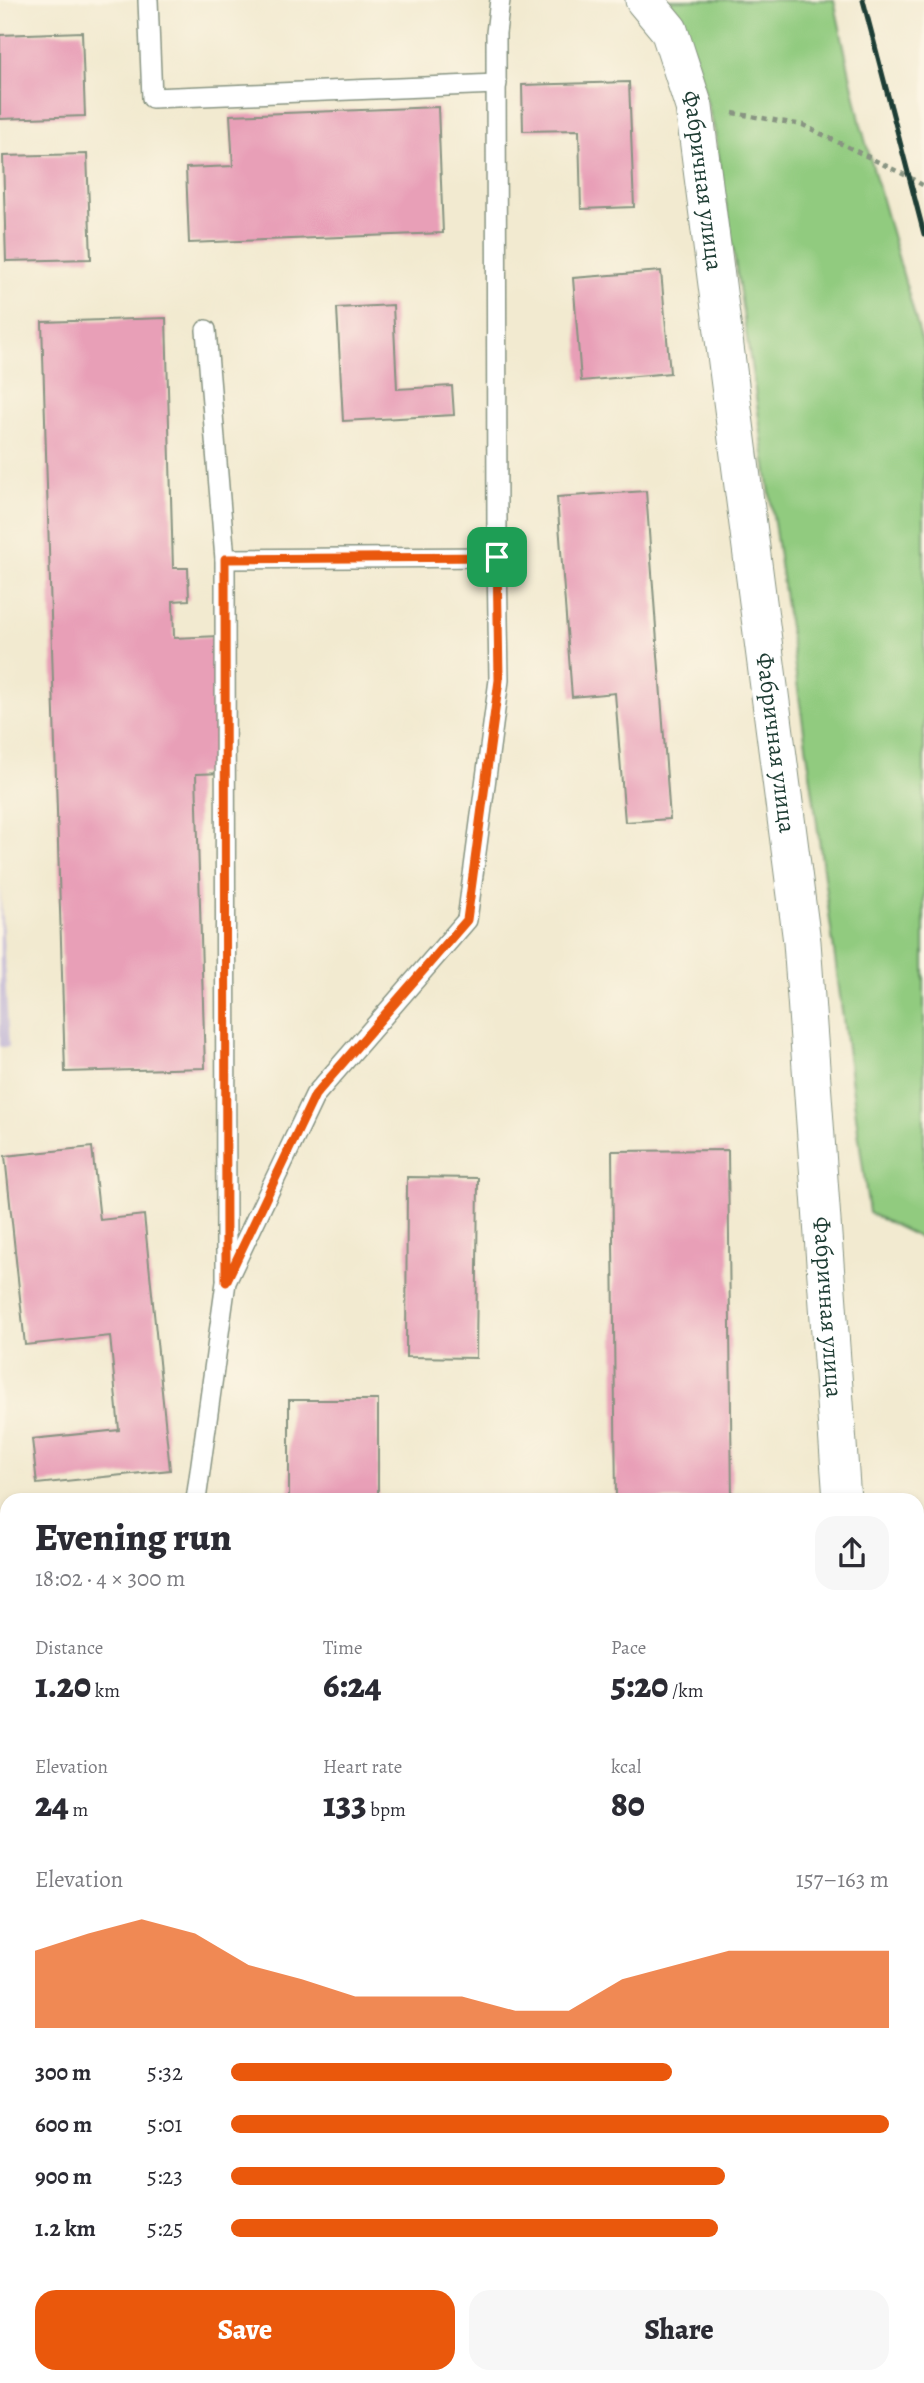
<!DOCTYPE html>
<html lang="en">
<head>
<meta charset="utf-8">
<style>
  body { margin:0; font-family:Alegreya,serif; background:#f7f7f7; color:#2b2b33; height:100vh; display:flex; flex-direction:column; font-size:26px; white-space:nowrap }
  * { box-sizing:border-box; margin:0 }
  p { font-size:23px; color:#7c7c81 }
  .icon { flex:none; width:38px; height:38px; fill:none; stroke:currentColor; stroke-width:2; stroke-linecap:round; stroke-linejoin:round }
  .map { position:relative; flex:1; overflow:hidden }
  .side { position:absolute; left:0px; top:1493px; width:924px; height:891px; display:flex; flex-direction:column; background:#fff; border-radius:21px 21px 0 0; box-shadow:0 4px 10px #0003 }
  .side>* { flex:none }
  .pin { position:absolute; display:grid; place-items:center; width:60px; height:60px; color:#fff; margin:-30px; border-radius:14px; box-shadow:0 4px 10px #0006 }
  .round { display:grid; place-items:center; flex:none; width:74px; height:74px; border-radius:21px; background:#f7f7f7 }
  .summary { display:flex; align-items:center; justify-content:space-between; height:119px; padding:0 35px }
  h1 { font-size:38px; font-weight:800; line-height:52px }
  .metrics { display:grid; grid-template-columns:repeat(3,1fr); gap:10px; height:119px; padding:7px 35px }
  .metrics div { display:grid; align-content:center }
  .metrics b { font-size:35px; font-weight:800 }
  .metrics small { font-size:19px; font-weight:400 }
  .metrics p { font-size:19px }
  .chart { height:196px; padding:14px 35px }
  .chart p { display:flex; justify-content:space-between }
  .chart svg { width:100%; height:126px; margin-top:7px; fill:#ea580c; opacity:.7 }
  .action { display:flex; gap:14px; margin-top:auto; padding:14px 35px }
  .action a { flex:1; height:80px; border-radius:21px; background:#ea580c; color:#fff; font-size:28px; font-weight:800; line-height:80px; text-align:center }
  .action a+a { background:#f7f7f7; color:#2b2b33 }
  ul { padding:0 35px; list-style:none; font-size:23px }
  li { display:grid; grid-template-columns:112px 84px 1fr; align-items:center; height:52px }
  li i { height:18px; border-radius:9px; background:#ea580c }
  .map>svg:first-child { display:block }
  .industrial { fill:#c9bfd7 }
  .green { fill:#91cb7f; stroke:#58845a; stroke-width:2 }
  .building { fill:#e89fb7 }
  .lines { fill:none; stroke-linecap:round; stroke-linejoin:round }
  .service-casing { stroke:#889482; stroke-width:22 }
  .minor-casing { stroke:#889482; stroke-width:39 }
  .path { stroke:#889482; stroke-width:4.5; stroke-dasharray:5 5; stroke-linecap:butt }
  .service { stroke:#fff; stroke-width:19 }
  .minor { stroke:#fff; stroke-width:37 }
  .rail { stroke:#1f3d34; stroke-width:5 }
  .route-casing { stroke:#fff; stroke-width:14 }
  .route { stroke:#ea580c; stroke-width:9 }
  .labels { text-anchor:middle; stroke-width:5; stroke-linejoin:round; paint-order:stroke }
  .street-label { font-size:24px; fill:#1f3d34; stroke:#fcf5e5 }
</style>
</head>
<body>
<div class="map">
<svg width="924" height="2383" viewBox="0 0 924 2383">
  <rect width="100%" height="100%" fill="#fcf5e5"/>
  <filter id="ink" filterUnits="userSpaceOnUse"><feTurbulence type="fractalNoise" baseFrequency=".0143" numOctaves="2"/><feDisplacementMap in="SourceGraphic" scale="14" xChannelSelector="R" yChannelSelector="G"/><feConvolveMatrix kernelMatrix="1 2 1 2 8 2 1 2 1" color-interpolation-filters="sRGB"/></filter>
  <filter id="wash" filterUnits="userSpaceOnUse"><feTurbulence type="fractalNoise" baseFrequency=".00686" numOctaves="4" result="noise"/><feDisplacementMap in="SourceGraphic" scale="28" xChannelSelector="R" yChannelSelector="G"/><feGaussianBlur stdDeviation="1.57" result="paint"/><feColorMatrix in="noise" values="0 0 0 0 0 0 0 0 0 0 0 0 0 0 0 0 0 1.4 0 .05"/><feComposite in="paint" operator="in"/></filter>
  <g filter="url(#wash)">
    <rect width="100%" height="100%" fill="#f2ead0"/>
    <path class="industrial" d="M0 885 9 1047H0Z"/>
    <path class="green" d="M669 0H834L861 125 924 349V1240L869 1213 813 794 755 390 715 132 694 53Z"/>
    <g id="blocks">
      <g class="building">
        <path d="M82 32 85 116 0 119V35Z"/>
        <path d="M629 82 634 207 581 209 579 130 523 131 522 85Z"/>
        <path d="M438 107 443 233 189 243 186 168 233 166 230 115Z"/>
        <path d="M87 154 91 259 6 261 3 156Z"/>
        <path d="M661 271 670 373 581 381 573 278Z"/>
        <path d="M393 305 397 389 452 386 454 415 343 421 337 308Z"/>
        <path d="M166 318 173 568H188L189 600 173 601 174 638 220 636 224 773 196 774 205 1068 65 1072 42 322Z"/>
        <path d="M646 491 670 819 625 822 615 693 572 697 557 497Z"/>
        <path d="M92 1147 100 1220 144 1215 170 1470 37 1484 32 1439 119 1430 110 1336 25 1345 5 1156Z"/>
        <path d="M728 1150 732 1500H616L612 1151Z"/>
        <path d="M407 1177 478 1178 476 1358 406 1357Z"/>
        <rect x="289" y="1400" width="89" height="100"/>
        <rect x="917" y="1858" width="7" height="73"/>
        <path d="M917 1986H924V2068L917 2069Z"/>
        <rect x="101" y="2376" width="264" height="7"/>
        <rect x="647" y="2376" width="80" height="7"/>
      </g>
    </g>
  </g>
  <g filter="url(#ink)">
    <use href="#blocks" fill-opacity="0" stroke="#889482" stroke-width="2"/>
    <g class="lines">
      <g class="service-casing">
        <g id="service">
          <path d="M148 0 152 98 497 84"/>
          <path d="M206 330 225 559 226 1278"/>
          <path d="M225 559 497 557 496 33 500 0"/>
          <path d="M196 1500 226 1282 315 1095 467 920 499 680 497 557"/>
          <path d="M0 1727H7"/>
        </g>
      </g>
      <g class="minor-casing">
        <g id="minor">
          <path id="s1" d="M644 0 669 30 694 107 802 942 842 1500"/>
          <path d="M883 2376V2383"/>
        </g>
      </g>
      <path class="path" d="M733 113 803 125 909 177 924 186"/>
      <use href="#service" class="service"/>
      <use href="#minor" class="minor"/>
      <path class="rail" d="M863 0 924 234"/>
    </g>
  </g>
  <g class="lines" filter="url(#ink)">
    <g class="route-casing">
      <path id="route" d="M497 557 499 680 467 920 315 1095 226 1282 225 559Z"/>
    </g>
    <use href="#route" class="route"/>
  </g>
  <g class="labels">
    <g class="street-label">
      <text dy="8" stroke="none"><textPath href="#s1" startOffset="194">Фабричная улица</textPath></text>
      <text dy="8" stroke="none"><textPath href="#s1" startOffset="761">Фабричная улица</textPath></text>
      <text dy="8" stroke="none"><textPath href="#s1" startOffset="1328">Фабричная улица</textPath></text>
    </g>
  </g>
</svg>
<div class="pin" style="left:497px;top:557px;background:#1e9e55"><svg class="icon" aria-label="arrive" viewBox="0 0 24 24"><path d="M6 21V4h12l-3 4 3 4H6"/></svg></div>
<section class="side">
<div class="summary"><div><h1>Evening run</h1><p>18:02 · 4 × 300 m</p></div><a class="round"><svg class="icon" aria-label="share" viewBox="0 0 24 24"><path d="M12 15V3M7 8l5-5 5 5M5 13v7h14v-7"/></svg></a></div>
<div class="metrics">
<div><p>Distance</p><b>1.20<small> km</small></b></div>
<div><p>Time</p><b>6:24</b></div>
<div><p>Pace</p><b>5:20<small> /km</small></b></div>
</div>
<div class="metrics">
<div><p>Elevation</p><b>24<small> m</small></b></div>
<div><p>Heart rate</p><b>133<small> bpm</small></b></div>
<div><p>kcal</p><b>80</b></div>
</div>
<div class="chart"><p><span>Elevation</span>157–163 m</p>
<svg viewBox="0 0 160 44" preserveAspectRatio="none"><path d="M0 44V17L10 11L20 6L30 11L40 22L50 27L60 33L70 33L80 33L90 38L100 38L110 27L120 22L130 17L140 17L150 17L160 17V44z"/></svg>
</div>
<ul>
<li><b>300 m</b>5:32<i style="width:67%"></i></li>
<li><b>600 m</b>5:01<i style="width:100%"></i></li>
<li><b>900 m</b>5:23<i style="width:75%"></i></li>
<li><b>1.2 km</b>5:25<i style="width:74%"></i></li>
</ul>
<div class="action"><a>Save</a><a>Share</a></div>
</section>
</div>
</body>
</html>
